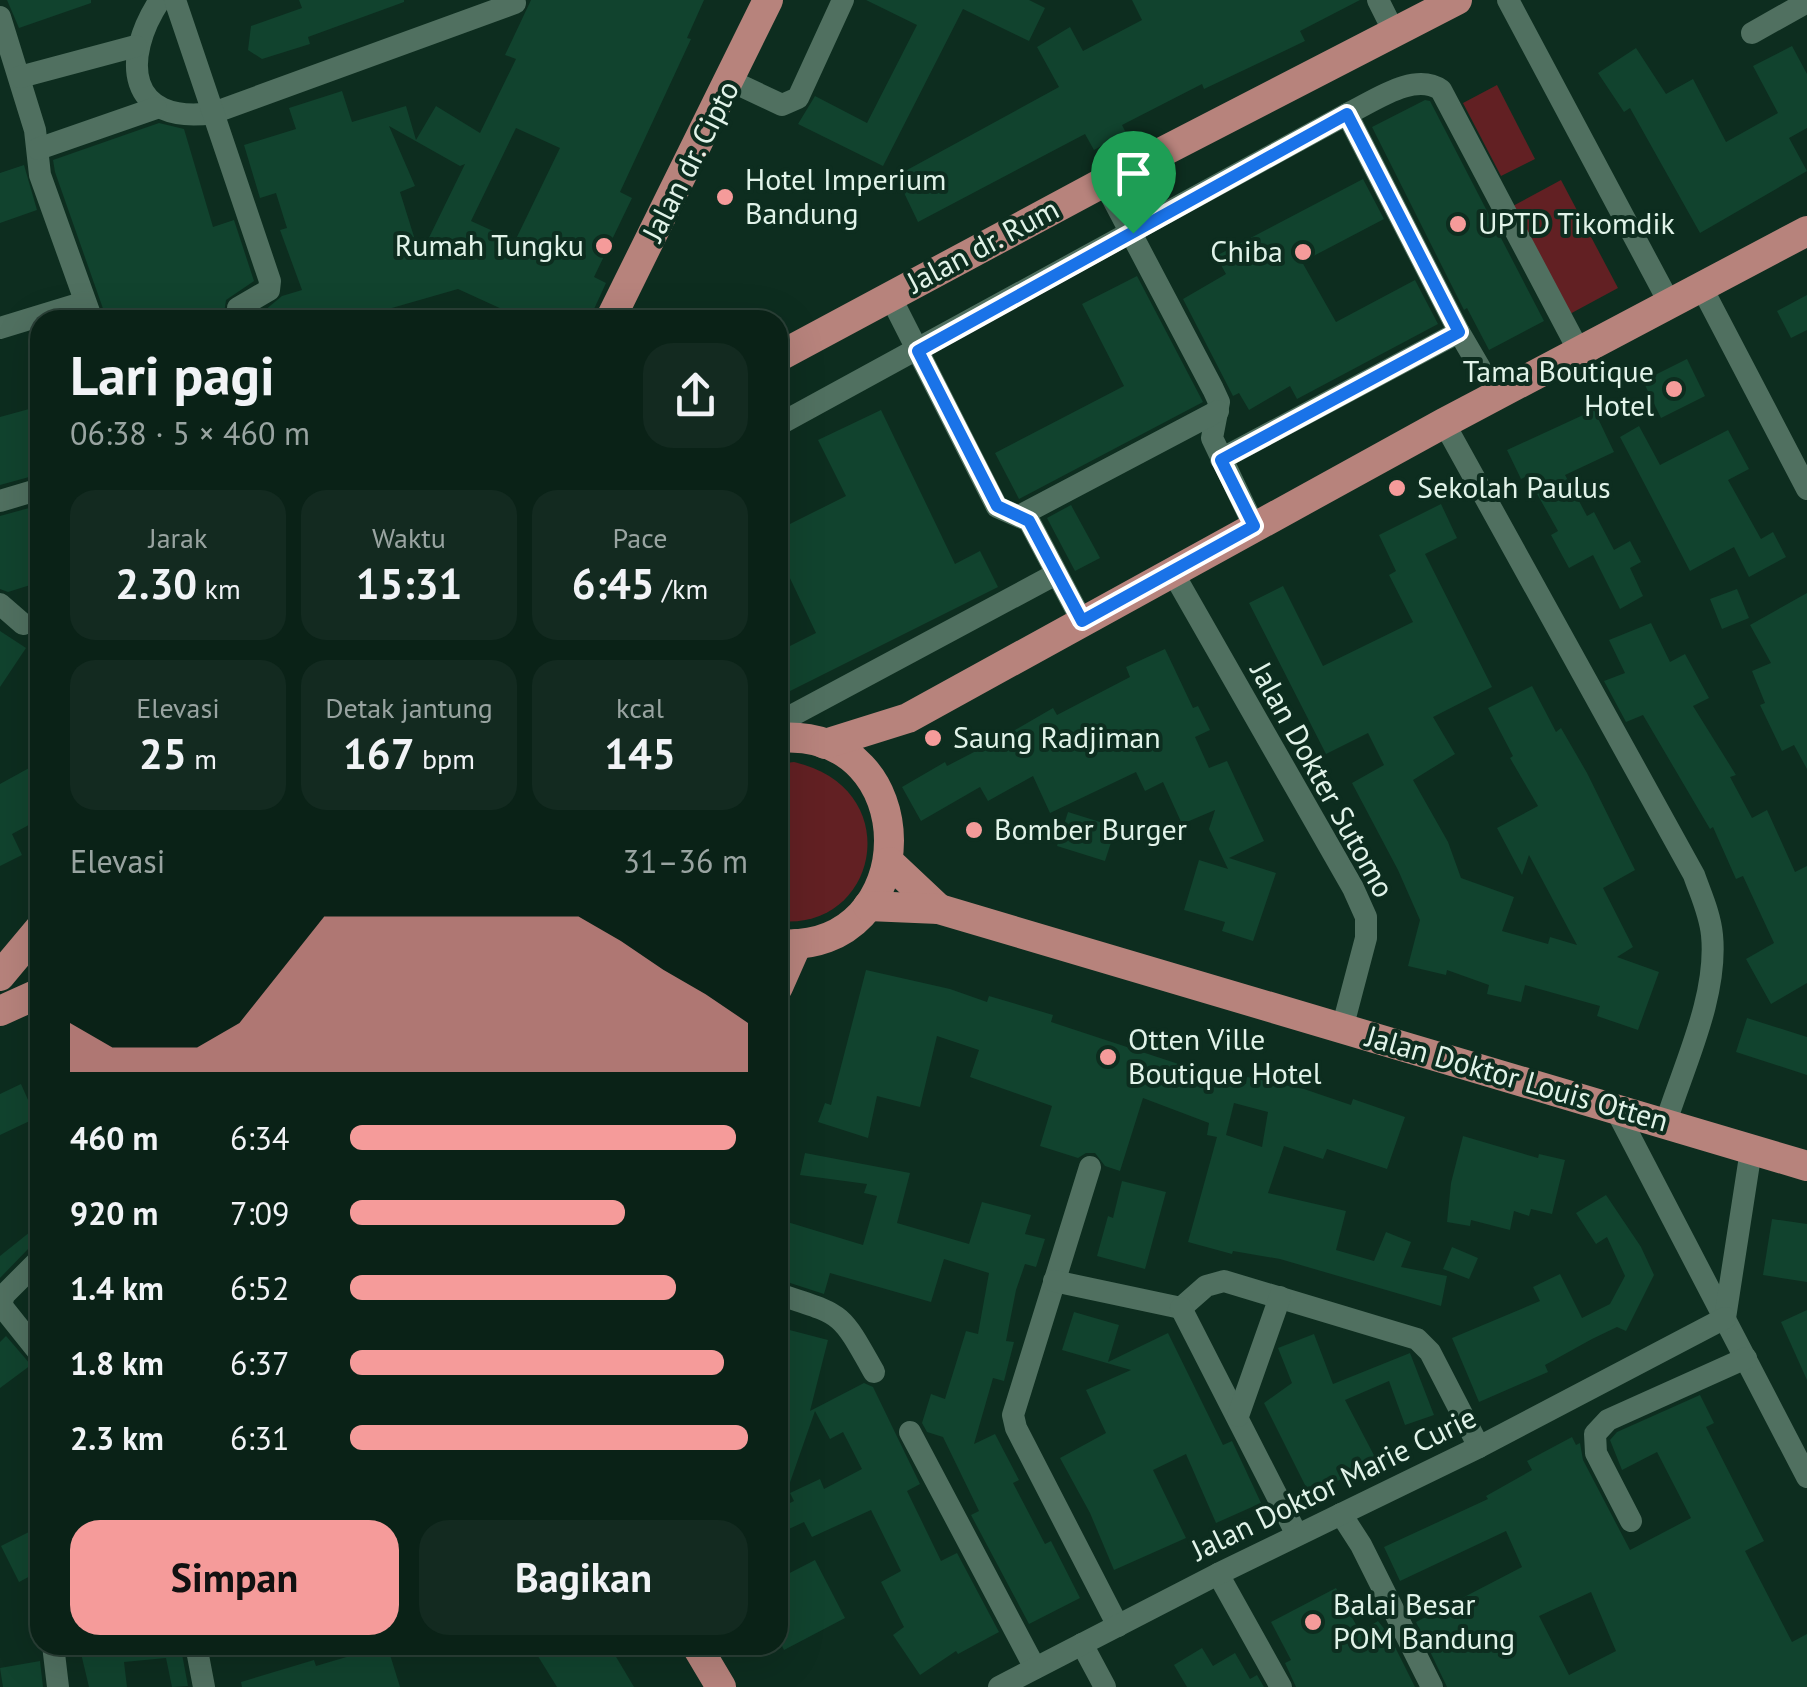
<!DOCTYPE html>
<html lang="id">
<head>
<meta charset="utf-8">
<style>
  body { margin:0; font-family:"PT Sans",sans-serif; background:#132a20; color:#f1f3f6; height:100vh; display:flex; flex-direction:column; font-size:38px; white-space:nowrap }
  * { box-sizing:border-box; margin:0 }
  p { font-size:32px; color:#99a4a1 }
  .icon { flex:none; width:55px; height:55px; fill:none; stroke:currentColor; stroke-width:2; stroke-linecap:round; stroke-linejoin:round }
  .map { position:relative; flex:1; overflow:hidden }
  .side { position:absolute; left:30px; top:310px; width:758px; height:1345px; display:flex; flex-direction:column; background:#0a2217; border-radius:30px; box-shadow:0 10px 40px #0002,0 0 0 2px #2a3f36 }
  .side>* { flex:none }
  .pin { position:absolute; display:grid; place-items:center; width:85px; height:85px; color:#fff; margin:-102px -42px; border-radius:50% 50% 50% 0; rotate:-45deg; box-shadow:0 0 10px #0007 }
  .pin .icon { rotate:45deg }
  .round { display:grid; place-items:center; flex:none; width:105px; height:105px; border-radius:30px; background:#132a20 }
  .headline { display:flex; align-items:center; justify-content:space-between; height:170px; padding:0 40px }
  h1 { font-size:55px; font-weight:700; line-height:75px }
  .figures { display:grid; grid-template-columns:repeat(3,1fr); gap:15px; height:170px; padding:10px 40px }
  .figures div { display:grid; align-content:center; border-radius:25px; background:#132a20; text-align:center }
  .figures b { font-size:42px; font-weight:700 }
  .figures small { font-size:28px; font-weight:400 }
  .figures p { font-size:28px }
  .chart { height:280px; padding:20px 40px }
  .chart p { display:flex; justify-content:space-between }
  .chart svg { width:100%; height:180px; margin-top:10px; fill:#f59b9a; opacity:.7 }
  .primary-button { display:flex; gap:20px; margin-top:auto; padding:20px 40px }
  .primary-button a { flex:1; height:115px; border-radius:30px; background:#f59b9a; color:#111; font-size:40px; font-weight:700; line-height:115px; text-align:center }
  .primary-button a+a { background:#132a20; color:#f1f3f6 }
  ul { padding:0 40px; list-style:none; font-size:32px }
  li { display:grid; grid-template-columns:160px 120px 1fr; align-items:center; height:75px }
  li i { height:25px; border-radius:12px; background:#f59b9a }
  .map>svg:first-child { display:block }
  .green { fill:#622023 }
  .building { fill:#11432e; fill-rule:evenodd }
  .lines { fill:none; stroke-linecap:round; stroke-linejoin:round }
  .minor { stroke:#507060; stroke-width:22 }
  .major { stroke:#b7837c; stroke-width:30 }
  .route-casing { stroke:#fff; stroke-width:20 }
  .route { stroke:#1a73e8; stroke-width:12 }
  .poi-dot { fill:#f59b9a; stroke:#0d2d1f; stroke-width:4 }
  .labels { text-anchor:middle; stroke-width:8; stroke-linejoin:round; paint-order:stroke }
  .street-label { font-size:30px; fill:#e1f3e9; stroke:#0d2d1f }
  .poi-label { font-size:30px; fill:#e1f3e9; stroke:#0d2d1f; text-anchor:start }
</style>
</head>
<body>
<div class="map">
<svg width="1807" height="1687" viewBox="0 0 1807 1687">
  <rect width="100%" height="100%" fill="#0d2d1f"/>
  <g class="green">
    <path d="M1497 85 1535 159 1501 176 1463 103Z"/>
    <path d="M1561 180 1618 288 1568 315 1511 207Z"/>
    <path d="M794 762C908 788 879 932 778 921V764Z"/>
  </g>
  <g class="building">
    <path d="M7 0H91V3L19 28Z"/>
    <path d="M299 0H404V2L308 37 310 44 262 59 248 50 251 26 302 8Z"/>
    <path d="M531 0H704L687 38 691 39 620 192 632 198 594 277 606 283 589 320H498L504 310 458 289 350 320H253L282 296 302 290 280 230 287 228 276 193 260 198 244 145 296 129 289 108 342 91 352 122 406 106 416 140 436 106 480 133 516 59 505 55ZM389 126 460 166 465 164 420 256 400 192 415 186ZM516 128 560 148 515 241 471 221Z"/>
    <path d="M866 0H1029L1045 8 1029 41 963 9 883 166 798 124 815 96 867 123 917 25Z"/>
    <path d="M1132 0H1360L1300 31 1305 41 1204 89 1202 84 1122 125 1126 133 1094 150 1085 134 918 222 896 176 1059 87 1037 47 1070 27 1083 51 1142 20Z"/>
    <path d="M1792 46 1807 74V128L1789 138 1807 171 1700 233 1630 108 1624 112 1598 73 1636 48 1666 94 1693 79 1726 142 1778 113 1753 66Z"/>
    <path d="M1425 100 1430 101 1544 321 1489 350 1467 308 1464 310 1372 127Z"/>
    <path d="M159 123 184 129 213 227 234 220 254 281 226 300 223 320H107L55 172 53 160Z"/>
    <path d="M24 165 37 210 0 223V173Z"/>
    <path d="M1363 179 1384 219 1302 262 1336 322 1415 280 1438 324 1297 399 1290 386 1249 410 1239 393 1233 396 1183 299 1226 274 1216 256Z"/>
    <path d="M1137 276 1203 402 1019 499 995 453 1124 386 1082 304Z"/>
    <path d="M1807 295V330L1791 338 1777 311Z"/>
    <path d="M1687 359 1705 396 1661 418 1643 381Z"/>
    <path d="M40 406V474L0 485V417Z"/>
    <path d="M881 410 955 564 980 551 998 587 778 697V652L816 633 778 553V530L846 496 818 440Z"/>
    <path d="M1594 410 1614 452 1565 475 1587 516 1594 512 1614 550 1630 541 1641 562 1630 568 1643 596 1620 609 1593 555 1569 568 1551 535 1558 531 1527 476 1521 479 1507 450Z"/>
    <path d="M1639 426 1660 465 1728 430 1749 469 1728 480 1761 539 1773 532 1786 557 1749 577 1734 547 1690 571 1620 437Z"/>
    <path d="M1441 504 1457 538 1425 554 1492 687 1433 717 1455 754 1413 780 1448 842 1461 878 1514 897 1502 931 1548 944 1550 937 1577 945 1529 855 1522 875 1497 828 1538 806 1510 758 1513 756 1488 708 1532 686 1556 732 1561 728 1587 773 1635 870 1603 888 1633 947 1617 957 1659 972 1638 1030 1597 1016 1600 1006 1525 985 1521 1002 1487 994 1489 985 1447 970 1446 975 1408 966 1420 920 1398 870 1352 783 1384 765 1368 733 1326 754 1249 603 1283 586 1323 666 1413 622 1389 575 1396 571 1379 535Z"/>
    <path d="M40 505V582L8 592 0 589V516Z"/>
    <path d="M1071 505 1100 558 1075 571 1047 518Z"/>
    <path d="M1737 589 1749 618 1722 629 1710 599Z"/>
    <path d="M1807 593V769L1794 745 1782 751 1760 705 1765 703 1752 671 1771 663 1750 625Z"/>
    <path d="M1651 623 1670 662 1685 654 1709 698 1693 706 1736 775 1730 777 1752 818 1767 810 1795 872 1807 866V983L1771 1004 1746 959 1774 943 1743 876 1736 879 1713 827 1710 829 1643 715 1626 722 1604 681 1625 673 1609 640Z"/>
    <path d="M0 631 26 648 0 687Z"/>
    <path d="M1165 649 1193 708 1198 706 1210 730 1195 737 1209 768 1227 761 1264 841 1229 858 1276 873 1253 941 1222 931 1225 922 1184 910 1199 860 1228 869 1209 829 1215 810 1182 824 1163 782 1145 791 1136 772 1050 813 1033 776 988 801 980 787 921 821 902 787 945 762 947 766 1003 737 1053 708 1057 715 1130 677 1126 667Z"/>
    <path d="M40 762V819L12 834 22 855 0 866V784Z"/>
    <path d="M1068 812 1116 827 1105 861 1057 846Z"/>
    <path d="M866 970 950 989 987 1002 989 996 1053 1015 1051 1022 1221 1078 1246 1084 1247 1077 1304 1089 1351 1105 1353 1099 1405 1117 1387 1169 1327 1149 1323 1159 1284 1146 1268 1193 1346 1211 1336 1250 1374 1261 1386 1232 1411 1242 1401 1267 1447 1276 1441 1306 1280 1259 1233 1251 1232 1254 1188 1242 1217 1137 1207 1135 1209 1123 1143 1098 1120 1171 1105 1166 1095 1153H1086L1078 1158 1040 1146 1052 1106 970 1077 979 1050 937 1036 920 1107 877 1096 868 1138 818 1122 825 1103 831 1105ZM1234 1103 1268 1112 1262 1147 1226 1135Z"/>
    <path d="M1747 1018 1807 1037V1075L1736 1052Z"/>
    <path d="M21 1084 36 1118 0 1135V1094Z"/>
    <path d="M1463 1136 1538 1158 1539 1154 1565 1160 1552 1214 1531 1209 1529 1216 1514 1211 1510 1230 1471 1220 1470 1226 1447 1222 1451 1183Z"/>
    <path d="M805 1153 910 1173 897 1223 969 1244 982 1202 1031 1215 1025 1234 1045 1239 1036 1267 1025 1264 1016 1290 1006 1341 1014 1342 1004 1381 993 1378 974 1444 995 1434 1019 1480 1013 1483 1045 1544 1051 1541 1080 1598 1029 1624 971 1515 979 1511 943 1437 927 1432 922 1423 931 1394 945 1399 966 1331 978 1334 989 1273 944 1259 931 1302 830 1273 824 1294 778 1279V1243L784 1221 863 1245 877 1196 864 1193 867 1184 800 1175Z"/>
    <path d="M1122 1181 1166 1192 1145 1269 1097 1256 1108 1216 1113 1218Z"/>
    <path d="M1606 1195 1641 1247 1654 1275 1626 1331 1617 1327 1592 1339 1545 1365 1548 1372 1479 1402 1452 1338 1540 1301 1533 1287 1560 1274 1582 1318 1610 1304 1625 1276 1607 1237 1596 1244 1576 1213Z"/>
    <path d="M1772 1219 1807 1224V1282L1763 1275Z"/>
    <path d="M40 1224V1244L29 1248 0 1278V1256Z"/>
    <path d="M1452 1247 1478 1258 1469 1279 1443 1269Z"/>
    <path d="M1807 1310V1380L1781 1322Z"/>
    <path d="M1074 1312 1119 1325 1108 1362 1168 1333 1223 1445 1232 1441 1261 1503 1216 1523 1186 1454 1153 1470 1186 1538 1114 1570 1090 1513 1060 1458 1106 1433 1086 1390 1131 1370 1062 1350Z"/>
    <path d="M778 1327 828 1340 810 1411 864 1383 873 1387 920 1484 907 1491 941 1561 957 1553 999 1632 958 1654 956 1651 920 1675 893 1635 904 1627 881 1582 901 1571 871 1510 812 1537 804 1522 778 1534V1509L794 1501 790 1493 820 1479 824 1489 862 1469 843 1432 830 1439 815 1411 788 1488 778 1465Z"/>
    <path d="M1314 1334 1333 1384 1410 1353 1434 1415 1405 1425 1389 1381 1345 1400 1377 1461 1310 1495 1264 1403 1292 1383 1278 1348Z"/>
    <path d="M6 1336 31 1365 0 1388V1342Z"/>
    <path d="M1700 1395 1714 1423 1706 1427 1764 1541 1745 1551 1792 1642 1807 1634V1687H1447L1416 1622 1522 1567 1506 1531 1400 1581 1384 1547 1488 1499 1486 1496 1532 1470 1527 1461 1572 1437 1576 1445 1580 1443 1583 1460 1630 1550 1691 1518 1657 1452 1622 1470 1610 1440 1617 1432ZM1591 1592 1616 1651 1569 1675 1539 1616Z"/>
    <path d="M35 1529 40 1539V1571L19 1582 1 1546Z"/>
    <path d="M815 1560 845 1618 784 1650 778 1638V1579Z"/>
    <path d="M1336 1588 1360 1632 1378 1621 1389 1635 1415 1687H1296L1285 1663 1291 1660 1271 1622Z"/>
    <path d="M79 1645H168L169 1656 182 1654 188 1686 172 1687 166 1658 124 1662 127 1687H89Z"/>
    <path d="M387 1645 400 1687H242L241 1682 314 1660 316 1666Z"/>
    <path d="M531 1645H609L634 1687H557Z"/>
    <path d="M1202 1648 1213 1666 1235 1653 1250 1679 1257 1675 1264 1687H1187L1174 1665Z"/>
    <path d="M40 1661 43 1687H3L0 1668Z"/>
  </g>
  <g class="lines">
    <g class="minor">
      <path d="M160 0C121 59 127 125 213 113L515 3"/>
      <path d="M175 0 270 281 269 290 238 308V320"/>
      <path d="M1378 0 1394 32"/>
      <path d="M1508 0 1670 304"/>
      <path d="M0 17 35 130 40 175 92 320"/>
      <path d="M1752 33 1807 2"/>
      <path d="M20 77 136 46"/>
      <path d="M731 81 782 105 798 98 843 0"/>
      <path d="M1347 114 1459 332"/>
      <path d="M38 149 156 108"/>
      <path d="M1104 182 1213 389 1219 402 1212 438 1254 526"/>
      <path d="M1701 286 1807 489"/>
      <path d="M890 296 997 507 1029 521 1082 621"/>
      <path d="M0 328 85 302"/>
      <path d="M1444 423 1694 875C1701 895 1710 914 1712 935 1718 996 1684 1065 1666 1122"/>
      <path d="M778 425 1347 114C1373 102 1414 71 1441 90L1579 351"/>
      <path d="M1221 459 1459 332 1480 368"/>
      <path d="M0 501 40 489"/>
      <path d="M1019 516 1218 411"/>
      <path d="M1172 571 1353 888 1366 917V938L1342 1029"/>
      <path d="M0 604 23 624"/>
      <path d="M778 723 1056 574"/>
      <path d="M1614 1106 1807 1477"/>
      <path d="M1090 1167 1013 1415 1016 1428 1118 1626"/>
      <path d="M40 1259 4 1295 1 1305 40 1354"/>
      <path d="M1054 1281 1181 1308 1206 1286 1224 1281 1417 1339 1430 1352 1479 1447"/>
      <path d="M778 1294C844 1316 839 1310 874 1372"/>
      <path d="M1181 1308 1297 1535"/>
      <path d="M1725 1318 1751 1150"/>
      <path d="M1238 1416 1280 1297"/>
      <path d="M910 1432 1035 1668"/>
      <path d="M1341 1514 1361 1545 1432 1687"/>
      <path d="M1631 1521 1596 1453 1595 1434 1608 1420 1746 1358"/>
      <path d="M1218 1574 1281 1687"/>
      <path d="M1082 1644 1105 1687"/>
      <path d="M53 1645 58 1687"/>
      <path d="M196 1645 204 1687"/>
      <path d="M999 1687 1218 1574 1479 1447 1725 1318"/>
    </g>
    <g class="major">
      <path d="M610 320 768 0"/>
      <path d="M778 357 1104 182 1457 0"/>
      <path d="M778 738C926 726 926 955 778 944"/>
      <path d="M825 744 908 718 1444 423 1807 231"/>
      <path d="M889 862 939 909"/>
      <path d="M868 906 939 909 1807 1166"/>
      <path d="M0 976 40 928"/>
      <path d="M778 987 797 944"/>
      <path d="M0 1011 40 993"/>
      <path d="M696 1645 721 1687"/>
    </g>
  </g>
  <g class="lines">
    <g class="route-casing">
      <path id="route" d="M1347 114 1459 332 1221 460 1254 526 1082 621 1029 521 997 506 918 351Z"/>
    </g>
    <use href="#route" class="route"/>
  </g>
  <g class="poi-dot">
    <circle cx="725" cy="197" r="10"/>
    <circle cx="1458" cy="224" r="10"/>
    <circle cx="604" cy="246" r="10"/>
    <circle cx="1303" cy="252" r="10"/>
    <circle cx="1674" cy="389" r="10"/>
    <circle cx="1397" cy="488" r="10"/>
    <circle cx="933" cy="738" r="10"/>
    <circle cx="974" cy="830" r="10"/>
    <circle cx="1108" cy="1057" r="10"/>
    <circle cx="1313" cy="1622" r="10"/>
  </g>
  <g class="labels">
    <g class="street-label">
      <text transform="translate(691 161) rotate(-63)" y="10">Jalan dr. Cipto</text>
      <text transform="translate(983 246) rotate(-28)" y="10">Jalan dr. Rum</text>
      <text transform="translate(1322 780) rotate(61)" y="10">Jalan Dokter Sutomo</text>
      <text transform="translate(1517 1079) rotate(16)" y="10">Jalan Doktor Louis Otten</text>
      <text transform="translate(1334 1484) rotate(-26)" y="10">Jalan Doktor Marie Curie</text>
    </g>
    <g class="poi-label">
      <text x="745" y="190">Hotel Imperium<tspan x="745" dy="34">Bandung</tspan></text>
      <text x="1478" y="234">UPTD Tikomdik</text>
      <text x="584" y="256" text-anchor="end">Rumah Tungku</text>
      <text x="1283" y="262" text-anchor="end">Chiba</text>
      <text x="1654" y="382" text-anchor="end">Tama Boutique<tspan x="1654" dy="34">Hotel</tspan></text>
      <text x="1417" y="498">Sekolah Paulus</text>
      <text x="953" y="748">Saung Radjiman</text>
      <text x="994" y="840">Bomber Burger</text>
      <text x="1128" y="1050">Otten Ville<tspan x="1128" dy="34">Boutique Hotel</tspan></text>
      <text x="1333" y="1615">Balai Besar<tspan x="1333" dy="34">POM Bandung</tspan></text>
    </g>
  </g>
</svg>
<div class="pin" style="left:1133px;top:233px;background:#1e9e55"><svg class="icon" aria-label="arrive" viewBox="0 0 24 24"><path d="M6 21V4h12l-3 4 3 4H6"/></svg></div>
<section class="side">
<div class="headline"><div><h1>Lari pagi</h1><p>06:38 · 5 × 460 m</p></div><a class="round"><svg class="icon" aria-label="share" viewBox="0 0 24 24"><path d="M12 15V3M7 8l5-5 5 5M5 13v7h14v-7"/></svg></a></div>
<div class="figures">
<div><p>Jarak</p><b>2.30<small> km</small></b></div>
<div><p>Waktu</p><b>15:31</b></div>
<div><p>Pace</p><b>6:45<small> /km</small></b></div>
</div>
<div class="figures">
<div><p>Elevasi</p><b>25<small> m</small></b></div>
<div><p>Detak jantung</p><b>167<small> bpm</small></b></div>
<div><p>kcal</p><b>145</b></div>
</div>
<div class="chart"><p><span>Elevasi</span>31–36 m</p>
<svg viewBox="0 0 160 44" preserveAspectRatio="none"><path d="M0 44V32L10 38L20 38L30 38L40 32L50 19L60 6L70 6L80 6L90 6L100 6L110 6L120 6L130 12L140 19L150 25L160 32V44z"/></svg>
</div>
<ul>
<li><b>460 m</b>6:34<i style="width:97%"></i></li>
<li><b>920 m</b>7:09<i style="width:69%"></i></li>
<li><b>1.4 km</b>6:52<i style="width:82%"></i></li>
<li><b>1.8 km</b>6:37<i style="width:94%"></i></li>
<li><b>2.3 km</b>6:31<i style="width:100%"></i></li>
</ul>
<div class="primary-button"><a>Simpan</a><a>Bagikan</a></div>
</section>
</div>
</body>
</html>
